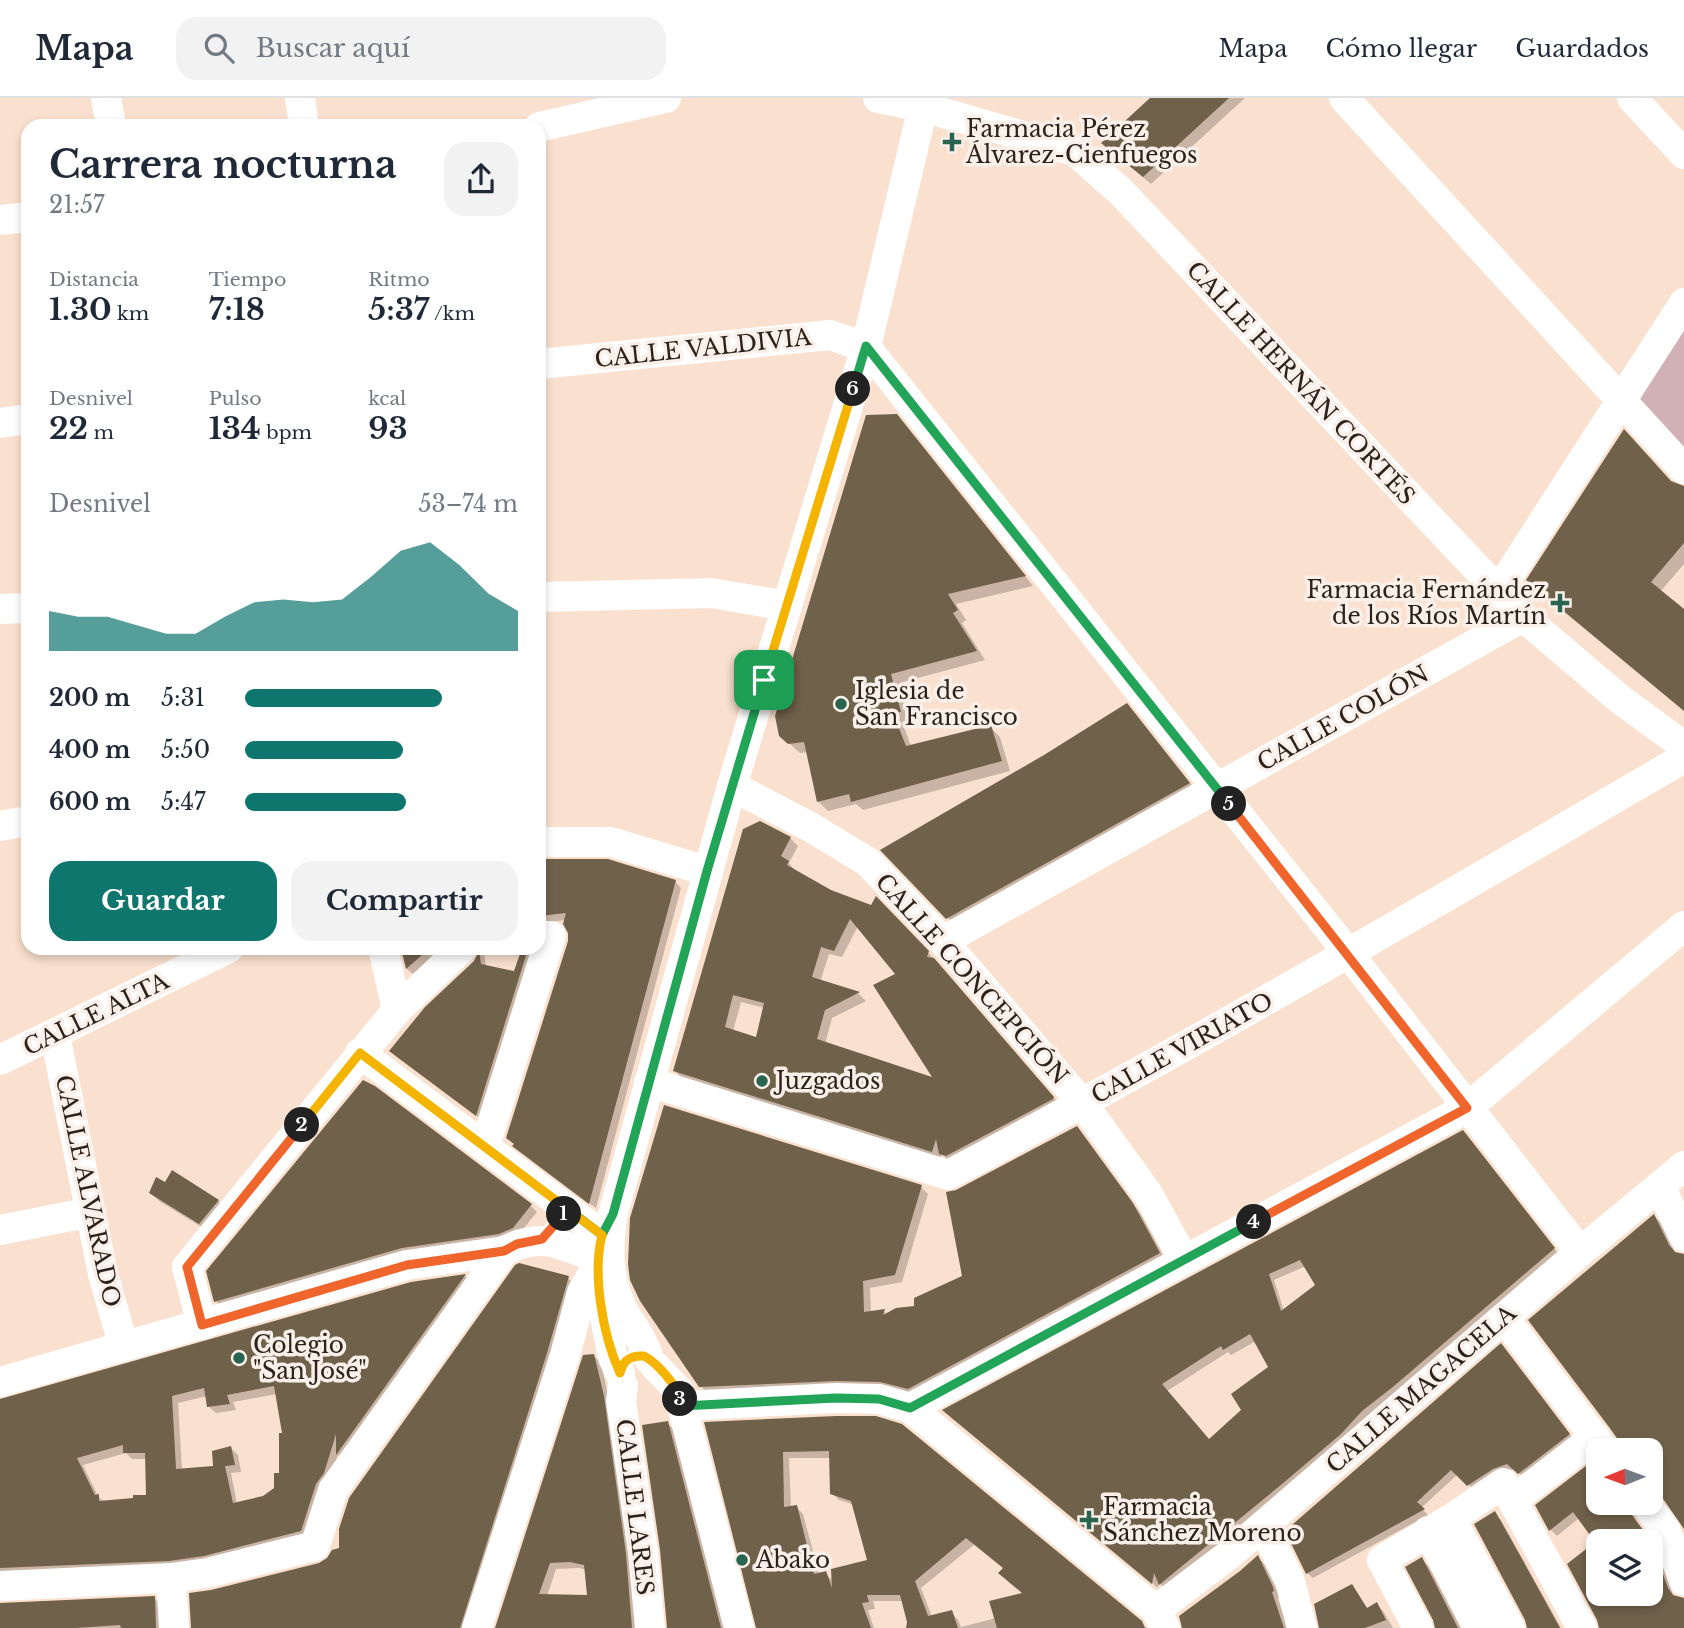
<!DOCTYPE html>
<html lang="es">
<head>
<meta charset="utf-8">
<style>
  body { margin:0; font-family:"Libre Baskerville",serif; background:#f2f2f3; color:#1f2937; height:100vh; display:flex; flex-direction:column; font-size:26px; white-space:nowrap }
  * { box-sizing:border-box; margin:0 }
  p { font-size:23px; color:#747a83 }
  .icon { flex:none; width:38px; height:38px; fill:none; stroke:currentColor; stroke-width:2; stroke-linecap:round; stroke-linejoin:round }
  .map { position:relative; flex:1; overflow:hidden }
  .side { position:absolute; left:21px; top:21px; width:525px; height:836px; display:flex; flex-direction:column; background:#fff; border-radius:21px; box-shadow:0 4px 10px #0003 }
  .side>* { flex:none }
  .needle { width:46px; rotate:269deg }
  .tools { position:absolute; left:1586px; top:1340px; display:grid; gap:14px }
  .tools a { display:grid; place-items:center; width:77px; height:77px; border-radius:14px; background:#fff; box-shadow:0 4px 10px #0003; font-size:35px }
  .pin { position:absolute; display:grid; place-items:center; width:60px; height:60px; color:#fff; margin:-30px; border-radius:14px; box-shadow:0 4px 10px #0006 }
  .km { position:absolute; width:35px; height:35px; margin:-18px; border-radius:50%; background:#222; color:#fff; font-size:19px; line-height:35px; text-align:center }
  .round { display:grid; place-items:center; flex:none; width:74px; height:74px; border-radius:21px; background:#f2f2f3 }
  .overview { display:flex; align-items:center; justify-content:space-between; height:119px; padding:0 28px }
  h1 { font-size:38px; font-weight:700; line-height:52px }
  .figures { display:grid; grid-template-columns:repeat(3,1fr); gap:10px; height:119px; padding:7px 28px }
  .figures div { display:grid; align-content:center }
  .figures b { font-size:30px; font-weight:700 }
  .figures small { font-size:19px; font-weight:400 }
  .figures p { font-size:19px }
  .chart { height:196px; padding:14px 28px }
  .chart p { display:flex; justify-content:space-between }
  .chart svg { width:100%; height:126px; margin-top:7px; fill:#0f766e; opacity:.7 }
  .primary-button { display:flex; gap:14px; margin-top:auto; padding:14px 28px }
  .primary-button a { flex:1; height:80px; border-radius:21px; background:#0f766e; color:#fff; font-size:28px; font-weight:700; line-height:80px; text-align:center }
  .primary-button a+a { background:#f2f2f3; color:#1f2937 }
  ul { padding:0 28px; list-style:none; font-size:23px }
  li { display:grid; grid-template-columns:112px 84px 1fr; align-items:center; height:52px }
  li i { height:18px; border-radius:9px; background:#0f766e }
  header { display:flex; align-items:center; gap:42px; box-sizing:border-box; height:98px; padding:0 35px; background:#fff; border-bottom:2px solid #e0e1e3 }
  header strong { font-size:33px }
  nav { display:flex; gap:38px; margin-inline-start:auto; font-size:24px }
  .search { width:490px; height:63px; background:#f2f2f3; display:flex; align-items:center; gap:18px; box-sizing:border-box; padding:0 24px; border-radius:21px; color:#747a83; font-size:26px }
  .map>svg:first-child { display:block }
  .green { fill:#d1b1b5 }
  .shadow { fill:#0003; fill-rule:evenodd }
  .building { fill:#70614b; fill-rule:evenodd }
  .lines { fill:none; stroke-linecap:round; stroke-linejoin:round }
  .minor { stroke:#fff; stroke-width:30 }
  .split-1-casing { stroke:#fff; stroke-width:14 }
  .split-2-casing { stroke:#fff; stroke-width:14 }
  .split-3-casing { stroke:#fff; stroke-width:14 }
  .split-4-casing { stroke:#fff; stroke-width:14 }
  .split-5-casing { stroke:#fff; stroke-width:14 }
  .split-6-casing { stroke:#fff; stroke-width:14 }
  .split-7-casing { stroke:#fff; stroke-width:14 }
  .split-1 { stroke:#22a559; stroke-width:9 }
  .split-2 { stroke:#f0652b; stroke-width:9 }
  .split-3 { stroke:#f5b400; stroke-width:9 }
  .split-4 { stroke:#22a559; stroke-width:9 }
  .split-5 { stroke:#f0652b; stroke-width:9 }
  .split-6 { stroke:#22a559; stroke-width:9 }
  .split-7 { stroke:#f5b400; stroke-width:9 }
  .poi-dot { fill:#28644f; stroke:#fbf0e9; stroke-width:2.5 }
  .labels { text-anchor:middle; stroke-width:7; stroke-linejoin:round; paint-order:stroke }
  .poi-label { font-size:23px; fill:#2c221c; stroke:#fbf0e9; text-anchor:start }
  .street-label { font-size:23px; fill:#2c221c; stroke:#fbf0e9 }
</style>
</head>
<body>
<header>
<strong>Mapa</strong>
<div class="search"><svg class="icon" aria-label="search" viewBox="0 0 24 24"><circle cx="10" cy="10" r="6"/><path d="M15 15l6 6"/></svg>Buscar aquí</div>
<nav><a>Mapa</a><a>Cómo llegar</a><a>Guardados</a></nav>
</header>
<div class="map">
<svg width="1684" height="1530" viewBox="0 0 1684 1530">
  <rect width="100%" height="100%" fill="#fae0ce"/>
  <path class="green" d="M1684 205V371L1622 302Z"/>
  <g class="shadow">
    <path d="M1153 0H1245L1151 86 1111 52Z"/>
    <path d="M906 328 1033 488 956 506 966 522 962 525 985 562 899 585 910 623 902 624 911 648 990 629 1000 639 1010 673 863 712 856 706 828 713 818 703 808 654 800 655 780 637Z"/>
    <path d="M1672 386 1684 390V466L1660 494 1684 514V612L1538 492Z"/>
    <path d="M1133 614 1195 691 954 826 883 752Z"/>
    <path d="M744 732 790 740 798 748 789 765 795 773 831 793 872 810 877 801 936 863 1061 1008 949 1063 942 1056 940 1061 683 981 675 973ZM858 828 898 877 936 982 825 946 832 920 866 903 859 896 820 884 829 856 842 859ZM741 904 765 910 757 941 733 933Z"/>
    <path d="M539 763 675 783 681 790 596 1110 521 1054 569 844 566 822 539 825Z"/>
    <path d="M403 850H444L413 876 407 871Z"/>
    <path d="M481 851 484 855 486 869 515 875 523 851 533 859 482 1022 397 959 475 864Z"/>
    <path d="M1077 1030 1140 1115 1166 1163 916 1297 709 1296 697 1285 921 1089 928 1096 902 1184 870 1190 871 1215 884 1213 887 1217 916 1210 964 1179 957 1094Z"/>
    <path d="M1469 1040 1560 1158 1167 1492 1159 1485 1158 1490 951 1319ZM1306 1168 1317 1188 1284 1213 1274 1182ZM1256 1243 1270 1270 1243 1312 1210 1343 1167 1293 1228 1254 1231 1257Z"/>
    <path d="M173 1074 218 1103 226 1111 208 1133 159 1103 151 1095 165 1086Z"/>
    <path d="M531 1108 537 1114 519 1136 222 1210 216 1203Z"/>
    <path d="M1654 1118 1660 1124 1676 1156 1684 1158V1428L1659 1395 1650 1393Z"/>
    <path d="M465 1178 472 1185 344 1363 338 1357 308 1440 212 1464 0 1479V1303L411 1186ZM277 1296 284 1337 280 1376 276 1390 264 1400 237 1406 231 1375 241 1374 238 1357 231 1350 215 1370 182 1372 178 1305 207 1298 208 1308 216 1315 236 1312 233 1304ZM126 1355 132 1361H147L148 1399 104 1404 98 1398 83 1367Z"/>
    <path d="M568 1180 575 1187 468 1530H192L320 1467 341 1452Z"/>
    <path d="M1506 1253 1574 1342 1525 1380 1514 1371 1499 1376 1474 1392 1458 1376 1421 1410 1428 1417 1313 1480 1307 1475Z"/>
    <path d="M594 1258 601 1265 610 1307 638 1530H497ZM579 1470 587 1472 589 1499 547 1498 556 1471Z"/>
    <path d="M836 1319 1141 1524 1146 1530H911L904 1503H873L875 1511 868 1512 874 1530H758L707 1326ZM789 1360H831L832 1395 839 1402 855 1407 869 1463 833 1483 825 1475 819 1476 803 1416 796 1409 791 1410ZM975 1446 1004 1470 1025 1496 996 1520 961 1529 958 1522 951 1514 932 1519 921 1490Z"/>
    <path d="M667 1325 674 1332 725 1530H669Z"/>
    <path d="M1598 1405H1635L1633 1414 1636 1423 1656 1450 1673 1497 1684 1502V1530H1600L1599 1521 1569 1466 1597 1444 1579 1420 1557 1438 1551 1432 1537 1408ZM1598 1444H1650V1496H1598Z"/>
    <path d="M1495 1416 1501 1422 1561 1530H1528Z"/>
    <path d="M1258 1459 1264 1466 1280 1498 1278 1501 1288 1530H1184Z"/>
    <path d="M1421 1461 1429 1469 1461 1530H1436Z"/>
    <path d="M1352 1490 1368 1511 1376 1506 1383 1513 1393 1530H1321Z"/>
    <path d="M154 1500 161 1507 164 1530H0V1507Z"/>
  </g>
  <g class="building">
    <path d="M1150 0H1229L1143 79 1101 45Z"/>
    <path d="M897 316 1026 478 948 496 958 512 953 515 977 553 891 576 901 614 893 615 906 648 991 627 1002 663 851 704 849 696 817 704 804 644 788 646 779 638 775 618 866 317Z"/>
    <path d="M1624 331 1671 383 1684 388V445L1651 484 1684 511V613L1526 482Z"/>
    <path d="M1127 605 1190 685 946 821 880 752 1044 657Z"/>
    <path d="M760 723 791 739 781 758 789 763 787 767 831 792 871 807 876 798 929 853 927 859 934 860 1054 999 1053 1001 946 1058 939 1056 936 1041 932 1054 673 973 743 731ZM850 821 895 876 873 887 932 979 817 941 825 912 860 894 812 879 821 849 834 853ZM733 897 764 905 756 939 725 929Z"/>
    <path d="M539 761H608L676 782 589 1106 512 1048 514 1046 506 1040 568 843V835L563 826 566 815 539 818Z"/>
    <path d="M401 850H430L406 871Z"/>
    <path d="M522 850 528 851 476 1018 389 953 425 909 474 863 479 853 481 866 514 873Z"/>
    <path d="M363 982 375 988 532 1106 513 1130 499 1136 402 1150 214 1204 206 1173Z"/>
    <path d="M664 1007 922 1087 895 1177 863 1183 864 1214 885 1211 883 1217 896 1210 914 1208V1200L962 1178 946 1094 956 1092 1077 1028 1133 1105 1160 1155 908 1291 880 1284 836 1283 699 1289 640 1203 630 1182 628 1166 630 1120Z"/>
    <path d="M1463 1032 1555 1150 1394 1288 1362 1313 1341 1336 1282 1386 1159 1487 1154 1475 1152 1486 942 1312ZM1300 1162 1315 1187 1281 1213 1269 1176ZM1250 1236 1268 1269 1231 1296 1241 1312 1209 1341 1162 1286 1221 1248 1223 1252Z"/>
    <path d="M172 1072 219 1102 199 1126 149 1095 156 1079 165 1084Z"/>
    <path d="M1654 1116 1669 1147 1675 1154 1684 1156V1431L1659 1395 1650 1389V1353H1622L1619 1343 1609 1329 1528 1222Z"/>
    <path d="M519 1165 569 1178 547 1255 460 1530H191L189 1495 211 1492 319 1465 327 1460 332 1452 339 1450V1431L349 1400 515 1167Z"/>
    <path d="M466 1176 336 1357V1336L324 1375 316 1386 301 1433 204 1458 169 1463 0 1470V1301L411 1184ZM274 1288 282 1335H279V1375H274V1390L263 1398 233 1405 225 1368 235 1367 231 1348 212 1353 213 1368 176 1371 172 1298 204 1290 207 1309 230 1306 227 1297ZM123 1347V1355H145L146 1397H133V1400L99 1403V1396L95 1397 77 1360Z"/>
    <path d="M1501 1245 1570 1336 1518 1376 1507 1366 1493 1371 1467 1388 1451 1372 1417 1404 1425 1411 1306 1476 1285 1433Z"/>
    <path d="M594 1256 604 1298 626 1456 632 1530H495L583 1257ZM570 1464 584 1467 587 1497 539 1496 550 1465Z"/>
    <path d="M836 1318H876L902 1326 1142 1523 1145 1530H997L989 1503 1022 1495 998 1475 1003 1470 966 1440 915 1483 928 1518 952 1512 958 1530H906L907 1524 900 1497H867L869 1504 862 1505 871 1530H756L704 1324ZM829 1353 830 1396 851 1403 867 1462 831 1471 832 1490 826 1473 814 1476 797 1407 784 1409 783 1354Z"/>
    <path d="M668 1323 721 1530H667L660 1452 642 1327Z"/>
    <path d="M1591 1364 1598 1369V1405H1628L1631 1416 1650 1441 1668 1490 1673 1497 1684 1500V1530H1599L1597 1522 1567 1466 1595 1444 1573 1414 1549 1433 1535 1407ZM1598 1444H1650V1496H1598Z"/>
    <path d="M1495 1413 1522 1461 1560 1530H1527L1525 1522 1474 1426Z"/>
    <path d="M1258 1457 1273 1489 1274 1493 1272 1494 1284 1530H1182L1179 1518 1240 1473Z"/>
    <path d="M1422 1459 1458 1530H1435L1433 1522 1405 1469Z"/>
    <path d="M1352 1486 1367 1510 1377 1504 1386 1522 1365 1530H1319L1314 1506Z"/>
    <path d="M155 1498 156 1530H121L120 1527 75 1530H0V1505Z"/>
  </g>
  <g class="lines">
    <g class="minor">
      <path d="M106 0 111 28"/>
      <path d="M300 0 304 28"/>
      <path d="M878 0 923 9 1075 53 1122 95 1523 519 1621 602 1684 648"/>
      <path d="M1344 0 1684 371"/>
      <path d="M1632 0 1684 56"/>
      <path d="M539 29 666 0"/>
      <path d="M0 122 28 119"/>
      <path d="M539 266 830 237 866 249 1349 856 1580 1154"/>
      <path d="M0 325 28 321"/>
      <path d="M1498 494 1684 205"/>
      <path d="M539 499 711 495 787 508"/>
      <path d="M0 511 28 510"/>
      <path d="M732 688 812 730 868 764 943 843 1083 1006 1148 1096 1184 1162"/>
      <path d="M0 728 28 723"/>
      <path d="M539 744H611L707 773"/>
      <path d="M943 843 1523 519"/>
      <path d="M383 850 397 912"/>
      <path d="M55 937 103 1176 124 1249"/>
      <path d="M360 955 602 1137"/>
      <path d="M0 962 229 850"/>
      <path d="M649 984 948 1077C1197 946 1440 802 1684 660"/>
      <path d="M485 1048 551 838H539"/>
      <path d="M1660 1088 1684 1139"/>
      <path d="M0 1132 91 1114"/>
      <path d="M598 1183 613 1260 620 1275"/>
      <path d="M1504 1220 1605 1353"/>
      <path d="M202 1227 187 1169 397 912 462 850"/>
      <path d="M649 1261C644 1244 635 1232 626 1217 607 1185 607 1151 613 1116L732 688 866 249 923 9"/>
      <path d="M656 1269 678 1292 739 1530"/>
      <path d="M0 1284 407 1167 504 1153"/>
      <path d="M623 1287 621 1303 643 1454 650 1530"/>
      <path d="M682 1308 836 1300 879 1301 910 1310 1156 1512 1165 1530"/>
      <path d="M910 1310 1467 1010 1684 828"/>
      <path d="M1513 1402 1595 1339"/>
      <path d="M1645 1405 1666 1433 1684 1483"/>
      <path d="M1451 1421 1510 1530"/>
      <path d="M1263 1428 1290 1483 1302 1530"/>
      <path d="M1428 1433 1478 1530"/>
      <path d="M171 1480 174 1530"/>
      <path d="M0 1488 171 1480 207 1475 315 1448 333 1392 504 1153C543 1133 560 1147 598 1160"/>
      <path d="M1156 1512 1230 1456 1580 1154 1684 1068"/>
      <path d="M477 1530 565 1257 582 1194 597 1168"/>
      <path d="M1418 1530 1382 1462 1451 1421 1503 1385 1582 1530"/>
    </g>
  </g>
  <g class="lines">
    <g class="split-1-casing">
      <path id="split-1" d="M564 1116 568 1111 602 1137 613 1116 707 773 764 582"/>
    </g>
    <g class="split-2-casing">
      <path id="split-2" d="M302 1027 187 1169 202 1227 407 1167 504 1153 517 1146 542 1141 564 1116"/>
    </g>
    <g class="split-3-casing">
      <path id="split-3" d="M302 1027 360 955 602 1137C592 1177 603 1238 620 1275 623 1262 631 1257 644 1258 656 1264 677 1287 680 1301"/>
    </g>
    <g class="split-4-casing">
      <path id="split-4" d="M680 1301 682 1308 836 1300 879 1301 910 1310 1254 1124"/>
    </g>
    <g class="split-5-casing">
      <path id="split-5" d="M1229 706 1467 1010 1254 1124"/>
    </g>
    <g class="split-6-casing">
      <path id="split-6" d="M853 291 866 248 1229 706"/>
    </g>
    <g class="split-7-casing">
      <path id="split-7" d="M764 582 853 291"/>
    </g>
    <use href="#split-1" class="split-1"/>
    <use href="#split-2" class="split-2"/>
    <use href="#split-3" class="split-3"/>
    <use href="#split-4" class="split-4"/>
    <use href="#split-5" class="split-5"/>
    <use href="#split-6" class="split-6"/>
    <use href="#split-7" class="split-7"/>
  </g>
  <g class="poi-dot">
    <path d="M948.5 33.5h7v7h7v7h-7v7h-7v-7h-7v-7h7z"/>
    <path d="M1556.5 494.5h7v7h7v7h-7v7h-7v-7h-7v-7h7z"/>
    <circle cx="841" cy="606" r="7"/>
    <circle cx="762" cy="983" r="7"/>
    <circle cx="239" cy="1260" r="7"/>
    <path d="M1085.5 1411.5h7v7h7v7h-7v7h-7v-7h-7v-7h7z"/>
    <circle cx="742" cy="1462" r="7"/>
  </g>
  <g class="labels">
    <g class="poi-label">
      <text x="966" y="39">Farmacia Pérez<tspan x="966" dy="26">Álvarez-Cienfuegos</tspan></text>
      <text x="1546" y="500" text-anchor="end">Farmacia Fernández<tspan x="1546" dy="26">de los Ríos Martín</tspan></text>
      <text x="855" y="601">Iglesia de<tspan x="855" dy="26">San Francisco</tspan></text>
      <text x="776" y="991">Juzgados</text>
      <text x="253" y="1255">Colegio<tspan x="253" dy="26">"San José"</tspan></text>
      <text x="1103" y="1417">Farmacia<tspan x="1103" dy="26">Sánchez Moreno</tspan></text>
      <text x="756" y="1470">Abako</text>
    </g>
    <g class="street-label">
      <text transform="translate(703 250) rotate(-6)" y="8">CALLE VALDIVIA</text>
      <text transform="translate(1301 285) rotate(47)" y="8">CALLE HERNÁN CORTÉS</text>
      <text transform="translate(1343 620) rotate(-29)" y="8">CALLE COLÓN</text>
      <text transform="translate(972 881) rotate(48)" y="8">CALLE CONCEPCIÓN</text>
      <text transform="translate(96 916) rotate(-26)" y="8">CALLE ALTA</text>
      <text transform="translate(1182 950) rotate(-29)" y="8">CALLE VIRIATO</text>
      <text transform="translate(88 1093) rotate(78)" y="8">CALLE ALVARADO</text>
      <text transform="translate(1421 1291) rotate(-41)" y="8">CALLE MAGACELA</text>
      <text transform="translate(635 1409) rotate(83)" y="8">CALLE LARES</text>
    </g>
  </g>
</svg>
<div class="tools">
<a><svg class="needle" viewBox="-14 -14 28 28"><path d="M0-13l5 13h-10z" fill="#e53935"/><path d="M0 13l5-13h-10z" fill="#747a83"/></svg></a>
<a><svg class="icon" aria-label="layers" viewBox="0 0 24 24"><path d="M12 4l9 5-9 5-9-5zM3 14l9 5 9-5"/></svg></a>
</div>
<div class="pin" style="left:764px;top:582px;background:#1e9e55"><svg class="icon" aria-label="arrive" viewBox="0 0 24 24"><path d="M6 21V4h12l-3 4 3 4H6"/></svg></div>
<b class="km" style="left:564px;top:1116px">1</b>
<b class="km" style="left:302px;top:1027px">2</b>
<b class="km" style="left:680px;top:1301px">3</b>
<b class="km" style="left:1254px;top:1124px">4</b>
<b class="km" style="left:1229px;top:706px">5</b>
<b class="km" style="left:853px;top:291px">6</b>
<section class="side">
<div class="overview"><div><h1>Carrera nocturna</h1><p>21:57</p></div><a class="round"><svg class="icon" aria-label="share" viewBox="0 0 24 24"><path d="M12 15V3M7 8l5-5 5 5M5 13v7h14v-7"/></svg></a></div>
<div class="figures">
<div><p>Distancia</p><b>1.30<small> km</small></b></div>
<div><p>Tiempo</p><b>7:18</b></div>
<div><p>Ritmo</p><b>5:37<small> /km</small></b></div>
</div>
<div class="figures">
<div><p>Desnivel</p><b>22<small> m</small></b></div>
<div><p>Pulso</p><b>134<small> bpm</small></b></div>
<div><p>kcal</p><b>93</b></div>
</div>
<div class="chart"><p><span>Desnivel</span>53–74 m</p>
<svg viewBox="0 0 160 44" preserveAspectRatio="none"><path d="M0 44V30L10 32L20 32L30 35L40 38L50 38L60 32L70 27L80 26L90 27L100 26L110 18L120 9L130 6L140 14L150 24L160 30V44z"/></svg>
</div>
<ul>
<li><b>200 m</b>5:31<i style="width:72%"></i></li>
<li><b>400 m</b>5:50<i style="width:58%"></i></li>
<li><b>600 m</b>5:47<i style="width:59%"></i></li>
</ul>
<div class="primary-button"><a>Guardar</a><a>Compartir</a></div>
</section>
</div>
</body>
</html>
